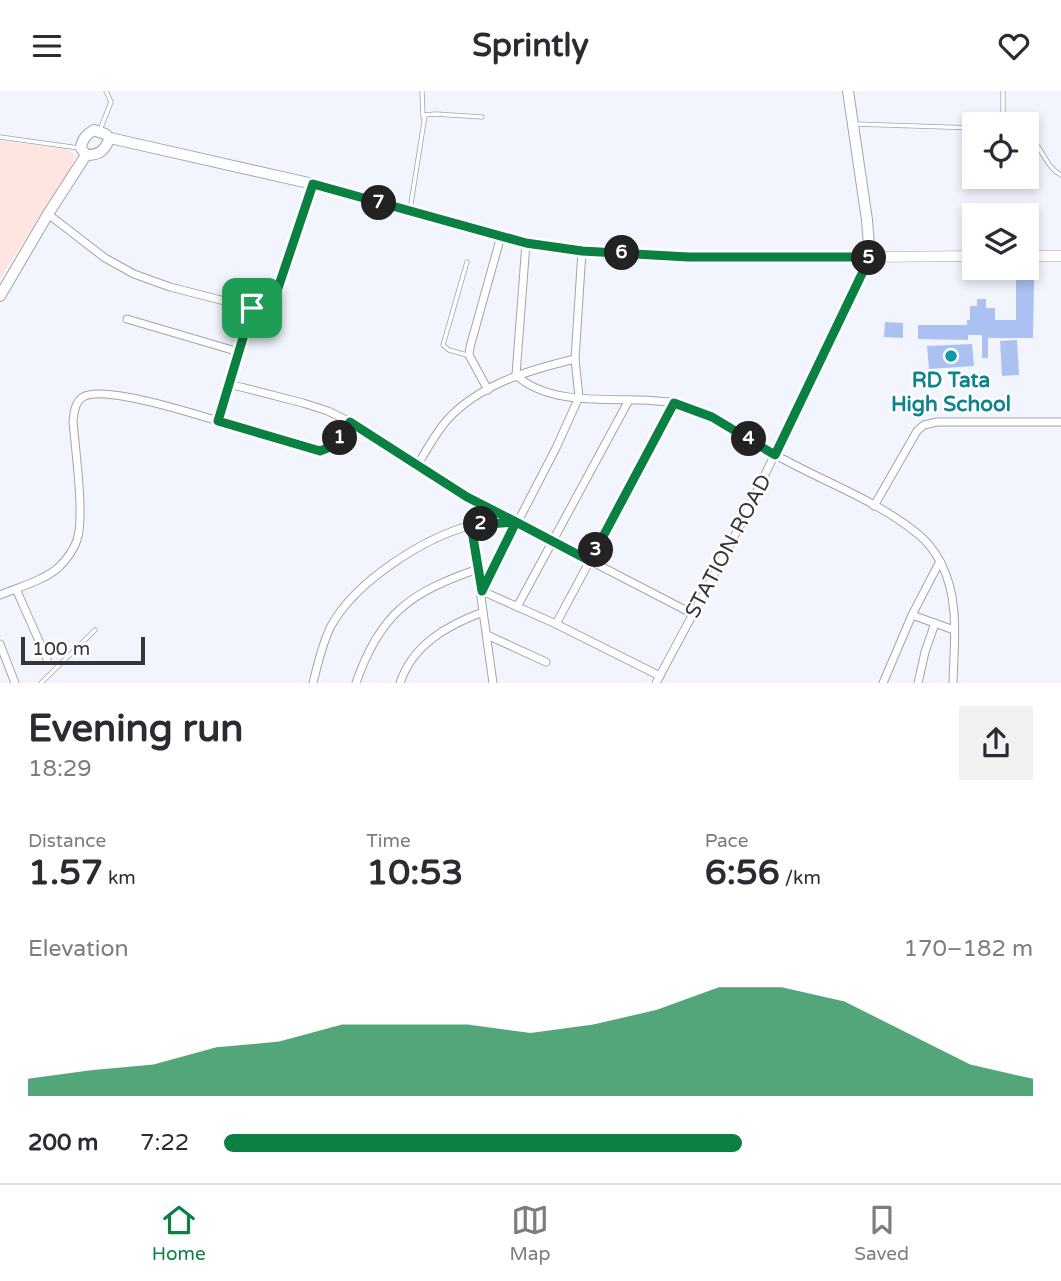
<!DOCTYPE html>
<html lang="en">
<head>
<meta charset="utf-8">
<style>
  body { margin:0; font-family:"Varela Round",sans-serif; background:#f2f2f3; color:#2b2b33; height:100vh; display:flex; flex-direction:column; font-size:26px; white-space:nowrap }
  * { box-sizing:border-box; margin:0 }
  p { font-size:23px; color:#7c7c81 }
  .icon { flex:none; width:38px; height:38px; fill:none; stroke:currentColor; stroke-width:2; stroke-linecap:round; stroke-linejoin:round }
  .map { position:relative; height:592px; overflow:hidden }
  .sheet { display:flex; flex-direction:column; background:#fff; flex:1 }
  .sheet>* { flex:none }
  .buttons { position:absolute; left:962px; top:21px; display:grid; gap:14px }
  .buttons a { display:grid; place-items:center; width:77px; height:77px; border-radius:0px; background:#fff; box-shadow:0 4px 10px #0003; font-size:35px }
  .scale { position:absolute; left:21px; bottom:18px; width:124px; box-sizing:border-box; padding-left:7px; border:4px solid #34363a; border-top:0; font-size:19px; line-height:24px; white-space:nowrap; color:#34363a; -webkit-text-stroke:5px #fff; paint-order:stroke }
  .pin { position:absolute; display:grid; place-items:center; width:60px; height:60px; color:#fff; margin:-30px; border-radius:14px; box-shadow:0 4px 10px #0006 }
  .km { position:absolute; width:35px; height:35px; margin:-18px; border-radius:50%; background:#222; color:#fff; font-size:19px; line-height:35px; text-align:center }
  .round { display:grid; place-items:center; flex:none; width:74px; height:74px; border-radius:0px; background:#f2f2f3 }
  .overview { display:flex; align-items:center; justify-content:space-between; height:119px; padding:0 28px }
  h1 { font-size:38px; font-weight:700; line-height:52px }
  .metrics { display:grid; grid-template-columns:repeat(3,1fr); gap:10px; height:119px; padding:7px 28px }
  .metrics div { display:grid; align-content:center }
  .metrics b { font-size:35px; font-weight:700 }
  .metrics small { font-size:19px; font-weight:400 }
  .metrics p { font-size:19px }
  .chart { height:196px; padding:14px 28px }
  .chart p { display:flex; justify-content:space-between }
  .chart svg { width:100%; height:126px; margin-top:7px; fill:#0b8043; opacity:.7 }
  ul { padding:0 28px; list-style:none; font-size:23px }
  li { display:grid; grid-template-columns:112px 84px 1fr; align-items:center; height:52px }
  li i { height:18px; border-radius:9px; background:#0b8043 }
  header { display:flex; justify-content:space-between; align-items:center; height:91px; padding:0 28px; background:#fff; font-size:32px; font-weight:700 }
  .menu { display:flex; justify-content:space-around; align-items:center; height:98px; border-top:2px solid #e1e1e2; background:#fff; font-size:19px; color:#7c7c81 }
  .menu a { display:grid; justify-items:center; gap:4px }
  .menu .on { color:#0b8043 }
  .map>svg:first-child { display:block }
  .industrial { fill:#ffe5df }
  .building { fill:#aac1f1 }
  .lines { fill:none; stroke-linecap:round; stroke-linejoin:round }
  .service-casing { stroke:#a0a4ad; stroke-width:5 }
  .minor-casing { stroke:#a0a4ad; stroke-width:9 }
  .tertiary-casing { stroke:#a0a4ad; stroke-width:11 }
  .secondary-casing { stroke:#a0a4ad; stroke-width:12 }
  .service { stroke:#fff; stroke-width:3.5 }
  .minor { stroke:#fff; stroke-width:7 }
  .tertiary { stroke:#fff; stroke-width:10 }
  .secondary { stroke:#fff; stroke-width:10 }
  .route-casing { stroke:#fff; stroke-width:14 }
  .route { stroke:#0b8043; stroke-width:9 }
  .culture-dot { fill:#0f9aa8; stroke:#fff; stroke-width:2.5 }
  .labels { text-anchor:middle; stroke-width:5; stroke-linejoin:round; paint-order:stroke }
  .culture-label { font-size:21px; font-weight:bold; fill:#0d838f; stroke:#fff }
  .street-label { font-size:21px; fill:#34363a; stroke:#fff }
</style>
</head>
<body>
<header><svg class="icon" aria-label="menu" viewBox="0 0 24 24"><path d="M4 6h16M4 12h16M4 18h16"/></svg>Sprintly<svg class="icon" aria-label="heart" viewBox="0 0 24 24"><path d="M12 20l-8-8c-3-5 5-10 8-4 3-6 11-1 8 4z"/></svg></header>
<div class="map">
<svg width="1061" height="592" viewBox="0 0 1061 592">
  <rect width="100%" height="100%" fill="#f2f5fd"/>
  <path class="industrial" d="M0 49 66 58 75 64 71 78 0 187Z"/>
  <g class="building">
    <path d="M1016 189H1034L1033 247H988V267H982V244H968V249L918 248V234H967V229H970V215H977V208H986V217H995V229H1016Z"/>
    <path d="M885 231 903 232V247L884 246Z"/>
    <path d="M1017 249 1019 284 1002 285 1000 250Z"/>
    <path d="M972 253 974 275 929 278 927 255Z"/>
  </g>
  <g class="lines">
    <g class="service-casing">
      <g id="service">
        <path d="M422 0 423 26"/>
        <path d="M1003 0V33"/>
        <path d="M855 33 975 37"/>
        <path d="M100 39 111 11 106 0"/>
        <path d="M1027 45C1043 55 1045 76 1061 84"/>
        <path d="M0 46 79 57"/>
        <path d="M410 119 425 24 435 23 482 26"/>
        <path d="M467 171 443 254 449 259 467 264"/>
        <path d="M41 592 95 539"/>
      </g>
    </g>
    <g class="minor-casing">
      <g id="minor">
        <path d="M48 123 105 167 134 183 170 196 252 217 270 209 276 203 313 93"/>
        <path d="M526 152 516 284C555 320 627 303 675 312 711 319 743 346 774 363 821 390 875 408 918 443 927 450 935 461 941 472 960 509 954 551 953 592"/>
        <path d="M582 160 575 268 579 306 556 357 482 500 556 533 660 585"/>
        <path d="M127 228 239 261"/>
        <path d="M229 293 303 312 328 320 350 331 467 406 693 523"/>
        <path d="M488 299 469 264 470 256 501 145"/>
        <path d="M218 329 252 217"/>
        <path d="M417 375C426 360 435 343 447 329 480 293 529 279 575 268"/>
        <path d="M874 415 917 340 924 334 937 331H1061"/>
        <path d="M471 434 493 592"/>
        <path d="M16 498 47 568"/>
        <path d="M0 504C19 496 43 490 59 476 66 469 74 458 77 449 85 426 75 357 73 330 74 321 75 311 83 306 112 288 279 353 320 360L335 354 350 331"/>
        <path d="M517 516 629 309"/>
        <path d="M912 524 954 539"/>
        <path d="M556 533 674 312"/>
        <path d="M487 544 546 571"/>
        <path d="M0 553 15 592"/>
        <path d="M313 592C318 572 322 553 331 535 356 490 423 447 472 434 486 431 501 431 515 431"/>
        <path d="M356 592C380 522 411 501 478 478"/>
        <path d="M400 592C413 553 448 534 483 521"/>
        <path d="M656 592 742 431 870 166"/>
        <path d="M883 592 912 524 940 470"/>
        <path d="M918 592 925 561 935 532"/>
      </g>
    </g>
    <g class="tertiary-casing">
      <g id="tertiary">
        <path d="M1027 165H1061"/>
        <path d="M870 166 975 165"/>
      </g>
    </g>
    <g class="secondary-casing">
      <g id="secondary">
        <path d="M94 39 105 43 110 47C104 60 100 64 86 64L81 57C82 48 86 44 94 39Z"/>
        <path d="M110 47 313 93 526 152 582 160 688 166H870L867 129 848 0"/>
        <path d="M0 205 48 123 86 64"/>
      </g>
    </g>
    <use href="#service" class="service"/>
    <use href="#minor" class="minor"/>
    <use href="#tertiary" class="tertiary"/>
    <use href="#secondary" class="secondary"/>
  </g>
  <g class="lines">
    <g class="route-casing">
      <path id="route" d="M252 217 218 330 320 360 335 354 350 331 467 406 516 431 471 434 482 500 516 431 590 470 674 312 712 326 775 364 870 166H688L582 160 526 152 313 93 276 203 262 214 252 217"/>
    </g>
    <use href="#route" class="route"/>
  </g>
  <circle class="culture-dot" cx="951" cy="265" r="7"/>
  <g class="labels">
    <g class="culture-label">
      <text x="951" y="296">RD Tata<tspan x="951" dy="24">High School</tspan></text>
    </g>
    <g class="street-label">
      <text transform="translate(728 455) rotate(-62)" y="7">STATION ROAD</text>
    </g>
  </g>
</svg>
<div class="buttons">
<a><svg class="icon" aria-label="locate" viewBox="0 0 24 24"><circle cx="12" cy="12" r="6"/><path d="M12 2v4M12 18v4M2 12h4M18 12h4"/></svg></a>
<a><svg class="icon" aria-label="layers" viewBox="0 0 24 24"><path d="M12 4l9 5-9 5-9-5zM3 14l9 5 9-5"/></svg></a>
</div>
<div class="scale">100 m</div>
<div class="pin" style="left:252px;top:217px;background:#1e9e55"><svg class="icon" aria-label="arrive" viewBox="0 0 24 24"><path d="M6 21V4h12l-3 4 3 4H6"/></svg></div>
<b class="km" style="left:340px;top:347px">1</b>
<b class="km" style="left:481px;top:433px">2</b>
<b class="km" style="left:596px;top:459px">3</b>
<b class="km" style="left:749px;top:348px">4</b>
<b class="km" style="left:869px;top:167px">5</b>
<b class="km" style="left:622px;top:162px">6</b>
<b class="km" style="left:379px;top:112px">7</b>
</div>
<section class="sheet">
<div class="overview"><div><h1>Evening run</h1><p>18:29</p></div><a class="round"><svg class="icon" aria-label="share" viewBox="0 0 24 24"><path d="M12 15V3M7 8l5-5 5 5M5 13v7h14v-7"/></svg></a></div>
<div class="metrics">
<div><p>Distance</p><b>1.57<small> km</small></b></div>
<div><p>Time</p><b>10:53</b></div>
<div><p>Pace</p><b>6:56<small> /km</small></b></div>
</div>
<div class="chart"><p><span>Elevation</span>170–182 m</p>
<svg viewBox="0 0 160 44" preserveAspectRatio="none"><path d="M0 44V38L10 35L20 33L30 27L40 25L50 19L60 19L70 19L80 22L90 19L100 14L110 6L120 6L130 11L140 22L150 33L160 38V44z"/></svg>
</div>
<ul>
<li><b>200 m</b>7:22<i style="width:64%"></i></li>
</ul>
</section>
<nav class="menu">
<a class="on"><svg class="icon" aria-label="home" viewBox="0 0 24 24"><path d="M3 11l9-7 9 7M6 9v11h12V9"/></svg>Home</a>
<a><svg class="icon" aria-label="map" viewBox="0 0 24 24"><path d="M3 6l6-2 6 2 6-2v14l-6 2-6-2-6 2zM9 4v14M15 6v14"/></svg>Map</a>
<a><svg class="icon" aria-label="saved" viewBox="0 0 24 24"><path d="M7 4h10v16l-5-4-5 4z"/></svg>Saved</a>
</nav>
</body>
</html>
